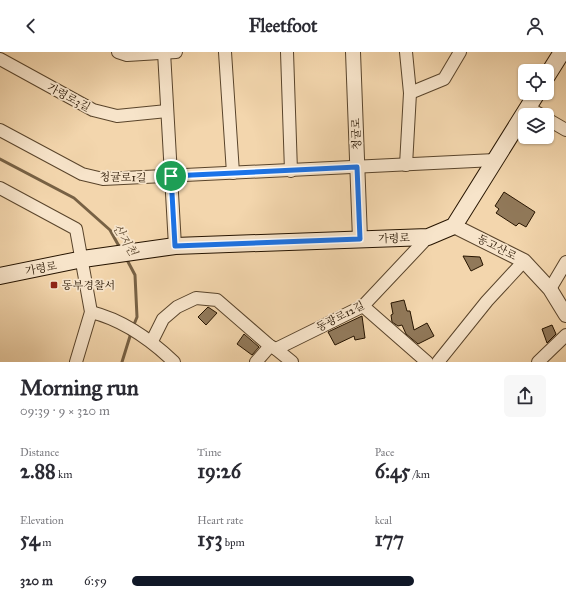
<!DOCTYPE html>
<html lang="en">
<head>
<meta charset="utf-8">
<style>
  body { margin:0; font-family:"IM FELL Great Primer","Noto Serif KR",serif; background:#f7f7f7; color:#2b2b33; height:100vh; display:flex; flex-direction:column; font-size:15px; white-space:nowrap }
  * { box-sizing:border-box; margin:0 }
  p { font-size:13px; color:#7c7c81 }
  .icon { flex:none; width:22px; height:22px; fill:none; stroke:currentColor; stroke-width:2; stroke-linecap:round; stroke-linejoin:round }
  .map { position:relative; height:310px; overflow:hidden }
  .details { display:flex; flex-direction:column; background:#fff; flex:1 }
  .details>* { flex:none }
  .controls { position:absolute; left:518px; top:12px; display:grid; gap:8px }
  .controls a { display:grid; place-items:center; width:36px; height:36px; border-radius:6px; background:#fff; box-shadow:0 1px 3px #0004; font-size:20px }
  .pin { position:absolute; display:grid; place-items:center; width:34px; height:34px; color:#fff; margin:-17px; border:2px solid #fff; border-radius:50%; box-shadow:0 1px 4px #0007 }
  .round { display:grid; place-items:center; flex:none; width:42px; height:42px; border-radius:6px; background:#f7f7f7 }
  .headline { display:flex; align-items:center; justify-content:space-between; height:68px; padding:0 20px }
  h1 { font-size:22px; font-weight:700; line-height:30px }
  .stats { display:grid; grid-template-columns:repeat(3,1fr); gap:6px; height:68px; padding:4px 20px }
  .stats div { display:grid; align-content:center }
  .stats b { font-size:20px; font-weight:700 }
  .stats small { font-size:11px; font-weight:400 }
  .stats p { font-size:11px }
  ul { padding:0 20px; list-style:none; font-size:13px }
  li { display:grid; grid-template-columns:64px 48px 1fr; align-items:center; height:30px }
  li i { height:10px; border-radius:5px; background:#111827 }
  header { display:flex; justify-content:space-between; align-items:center; height:52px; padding:0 20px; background:#fff; font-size:18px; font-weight:700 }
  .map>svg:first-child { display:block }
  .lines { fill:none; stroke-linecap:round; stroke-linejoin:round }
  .stream { stroke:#776144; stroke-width:3 }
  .building { fill:#91795a; stroke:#261400 }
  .minor-casing { stroke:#59442b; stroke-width:14 }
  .tertiary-casing { stroke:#59442b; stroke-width:16 }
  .secondary-casing { stroke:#261400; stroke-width:18 }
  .minor { stroke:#f7e4ca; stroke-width:12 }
  .tertiary { stroke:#f7e4ca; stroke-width:14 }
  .secondary { stroke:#f7e4ca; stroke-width:16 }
  .route-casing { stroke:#fff; stroke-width:8 }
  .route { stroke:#1a73e8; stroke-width:5 }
  .poi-dot { fill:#8f2418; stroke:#f7e4ca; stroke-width:1.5 }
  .labels { text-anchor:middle; stroke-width:3.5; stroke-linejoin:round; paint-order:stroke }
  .street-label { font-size:11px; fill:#261400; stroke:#f7e4ca }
  .poi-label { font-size:11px; fill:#261400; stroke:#f7e4ca; text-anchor:start }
  .water-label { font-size:12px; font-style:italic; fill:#5c472e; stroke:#f7e4ca }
</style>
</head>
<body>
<header><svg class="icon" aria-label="back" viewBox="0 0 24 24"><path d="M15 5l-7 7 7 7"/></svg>Fleetfoot<svg class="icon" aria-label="person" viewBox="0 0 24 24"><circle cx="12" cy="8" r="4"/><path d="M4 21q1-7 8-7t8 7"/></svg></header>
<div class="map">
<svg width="566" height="310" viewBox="0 0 566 310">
  <rect width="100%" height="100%" fill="#f3d6ad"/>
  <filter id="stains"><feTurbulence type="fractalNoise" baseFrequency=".005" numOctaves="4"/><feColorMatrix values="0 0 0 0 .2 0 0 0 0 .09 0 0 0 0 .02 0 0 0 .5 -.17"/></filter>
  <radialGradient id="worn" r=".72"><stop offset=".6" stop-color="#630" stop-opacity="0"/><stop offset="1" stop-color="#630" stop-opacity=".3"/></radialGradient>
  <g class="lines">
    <g class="stream">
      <path d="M0 107 74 146 110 178 120 196"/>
      <path d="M126 206 135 223 137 265 133 275"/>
      <path d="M122 310 131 281"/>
    </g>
  </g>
  <g class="building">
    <path d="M504 140 535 160 526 175 519 171 516 174 496 161 499 157 495 154Z"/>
    <path d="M463 204 480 205 483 213 471 219Z"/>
    <path d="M404 248 407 259H410L414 278 427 271 434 284 418 292 406 282 402 273 398 274 392 270 391 263 393 262 391 251Z"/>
    <path d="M208 255 217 261 206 273 198 265Z"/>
    <path d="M362 264 365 286 355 288 354 284 335 293 328 280Z"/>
    <path d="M552 273 556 282 547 291 542 277Z"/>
    <path d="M244 282 259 295 252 303 237 292Z"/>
  </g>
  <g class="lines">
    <g class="minor-casing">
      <g id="minor">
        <path d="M118 0 127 3 176 0"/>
        <path d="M164 0 175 194"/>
        <path d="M225 0 233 121"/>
        <path d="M287 0 291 119"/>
        <path d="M0 7 93 58 117 64 167 59"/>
        <path d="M410 41 444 27 460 0"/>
        <path d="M528 55 541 63"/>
        <path d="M547 67 566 78"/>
        <path d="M0 78 82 122 103 127 495 108"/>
        <path d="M406 113 410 41 406 0"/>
        <path d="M0 136 76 177 91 260 76 310"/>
        <path d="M550 237 566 210"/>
        <path d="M363 254 427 310"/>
        <path d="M91 260C123 268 151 288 174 310"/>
        <path d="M152 289 163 267 177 255 196 246 217 248 270 294 276 297 292 310"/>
        <path d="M276 297 363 254 428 185"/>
        <path d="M256 310 270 294"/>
        <path d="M438 310 487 249 524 209"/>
        <path d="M538 310 566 283"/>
      </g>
    </g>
    <g class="tertiary-casing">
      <g id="tertiary">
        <path d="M353 0 360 187"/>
        <path d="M454 174 524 209 550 237 566 263"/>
      </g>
    </g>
    <g class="secondary-casing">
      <g id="secondary">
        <path d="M547 24 562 0"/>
        <path d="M0 224 83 207 175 194 428 185 454 174 537 41"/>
      </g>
    </g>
    <use href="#minor" class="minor"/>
    <use href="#tertiary" class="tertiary"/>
    <use href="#secondary" class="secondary"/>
  </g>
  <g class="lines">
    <g class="route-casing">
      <path id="route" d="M357 115 360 187 175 194 171 124Z"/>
    </g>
    <use href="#route" class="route"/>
  </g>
  <rect class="poi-dot" x="50" y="229" width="8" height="8" rx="2"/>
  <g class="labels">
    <g class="street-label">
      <text transform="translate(69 45) rotate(28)" y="4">가령로3길</text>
      <text transform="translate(356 82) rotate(-92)" y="4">청귤로</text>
      <text transform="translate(123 125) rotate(1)" y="4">청귤로1길</text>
      <text transform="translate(394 186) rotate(-2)" y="4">가령로</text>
      <text transform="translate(497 195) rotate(27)" y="4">동고산로</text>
      <text transform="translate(41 216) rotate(-11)" y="4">가령로</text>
      <text transform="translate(340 264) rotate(-27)" y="4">동광로12길</text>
    </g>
    <g class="poi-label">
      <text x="62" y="237">동부경찰서</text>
    </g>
    <g class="water-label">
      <text transform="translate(125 188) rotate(58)" y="4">산지천</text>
    </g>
  </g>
  <rect width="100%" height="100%" filter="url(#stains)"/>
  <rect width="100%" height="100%" fill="url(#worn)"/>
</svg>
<div class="controls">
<a><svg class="icon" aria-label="locate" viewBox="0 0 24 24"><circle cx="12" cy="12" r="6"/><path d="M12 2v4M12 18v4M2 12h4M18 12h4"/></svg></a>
<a><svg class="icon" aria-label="layers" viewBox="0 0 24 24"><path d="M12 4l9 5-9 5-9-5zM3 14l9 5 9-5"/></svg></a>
</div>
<div class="pin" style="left:171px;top:124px;background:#1e9e55"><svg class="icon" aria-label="arrive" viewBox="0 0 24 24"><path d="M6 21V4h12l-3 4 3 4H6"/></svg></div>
</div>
<section class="details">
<div class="headline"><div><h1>Morning run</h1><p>09:39 · 9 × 320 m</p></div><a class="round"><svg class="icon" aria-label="share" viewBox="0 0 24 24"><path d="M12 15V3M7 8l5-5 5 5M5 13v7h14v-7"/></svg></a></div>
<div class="stats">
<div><p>Distance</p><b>2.88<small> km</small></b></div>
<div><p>Time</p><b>19:26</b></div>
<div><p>Pace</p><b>6:45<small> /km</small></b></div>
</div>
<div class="stats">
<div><p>Elevation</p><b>54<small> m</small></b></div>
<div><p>Heart rate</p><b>153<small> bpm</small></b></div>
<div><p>kcal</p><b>177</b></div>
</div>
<ul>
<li><b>320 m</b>6:59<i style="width:68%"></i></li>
</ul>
</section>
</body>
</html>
